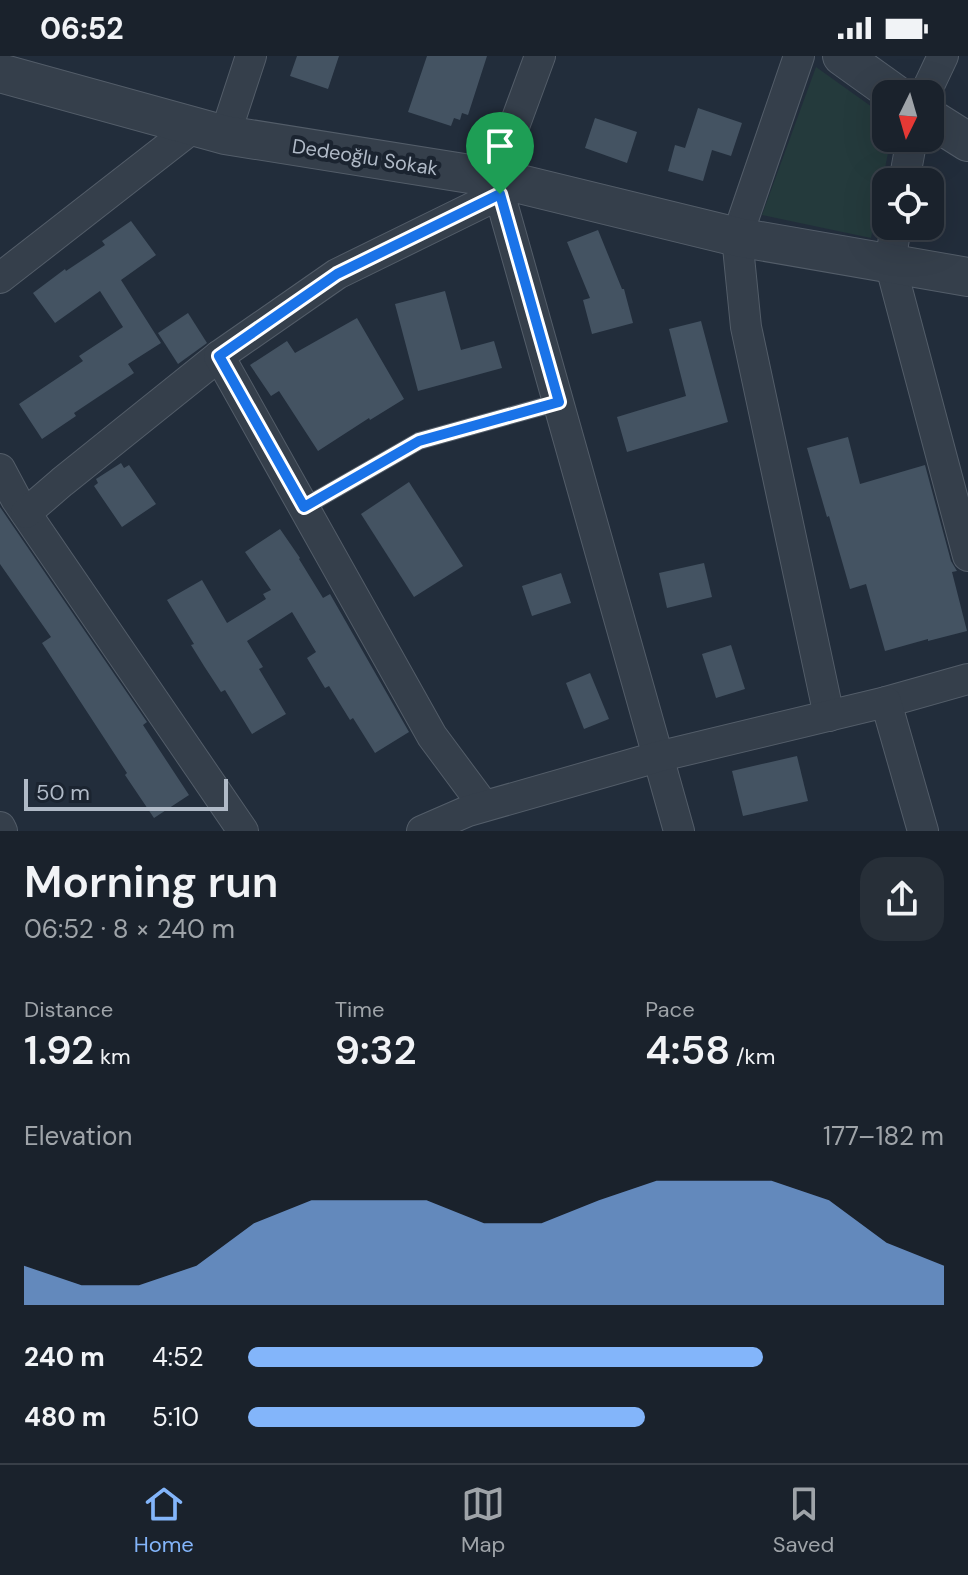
<!DOCTYPE html>
<html lang="en">
<head>
<meta charset="utf-8">
<style>
  body { margin:0; font-family:"DM Sans",sans-serif; background:#272f38; color:#f1f3f6; height:100vh; display:flex; flex-direction:column; font-size:30px; white-space:nowrap }
  * { box-sizing:border-box; margin:0 }
  p { font-size:26px; color:#9fa4a9 }
  .icon { flex:none; width:44px; height:44px; fill:none; stroke:currentColor; stroke-width:2; stroke-linecap:round; stroke-linejoin:round }
  .map { position:relative; height:775px; overflow:hidden }
  .side { display:flex; flex-direction:column; background:#1a222c; flex:1 }
  .side>* { flex:none }
  .needle { width:52px; rotate:185deg }
  .controls { position:absolute; left:872px; top:24px; display:grid; gap:16px }
  .controls a { display:grid; place-items:center; width:72px; height:72px; border-radius:16px; background:#1a222c; box-shadow:0 8px 32px #0002,0 0 0 2px #383f48; font-size:40px }
  .scale { position:absolute; left:24px; bottom:20px; width:204px; box-sizing:border-box; padding-left:8px; border:4px solid #b0bac7; border-top:0; font-size:22px; line-height:28px; white-space:nowrap; color:#b0bac7; -webkit-text-stroke:6px #1b2430; paint-order:stroke }
  .pin { position:absolute; display:grid; place-items:center; width:68px; height:68px; color:#fff; margin:-82px -34px; border-radius:50% 50% 50% 0; rotate:-45deg; box-shadow:0 0 8px #0007 }
  .pin .icon { rotate:45deg }
  .round { display:grid; place-items:center; flex:none; width:84px; height:84px; border-radius:24px; background:#272f38 }
  .head { display:flex; align-items:center; justify-content:space-between; height:136px; padding:0 24px }
  h1 { font-size:44px; font-weight:600; line-height:60px }
  .metrics { display:grid; grid-template-columns:repeat(3,1fr); gap:12px; height:136px; padding:8px 24px }
  .metrics div { display:grid; align-content:center }
  .metrics b { font-size:40px; font-weight:600 }
  .metrics small { font-size:22px; font-weight:400 }
  .metrics p { font-size:22px }
  .chart { height:224px; padding:16px 24px }
  .chart p { display:flex; justify-content:space-between }
  .chart svg { width:100%; height:144px; margin-top:8px; fill:#83b5fa; opacity:.7 }
  ul { padding:0 24px; list-style:none; font-size:26px }
  li { display:grid; grid-template-columns:128px 96px 1fr; align-items:center; height:60px }
  li i { height:20px; border-radius:10px; background:#83b5fa }
  .status { display:flex; justify-content:space-between; align-items:center; height:56px; padding:0 40px; background:#1a222c; direction:ltr }
  .status svg { height:22px; fill:currentColor }
  .tabs { display:flex; justify-content:space-around; align-items:center; height:112px; border-top:2px solid #383f48; background:#1a222c; font-size:22px; color:#9fa4a9 }
  .tabs a { display:grid; justify-items:center; gap:4px }
  .tabs .current { color:#83b5fa }
  .map>svg:first-child { display:block }
  .green { fill:#243a3c }
  .building { fill:#445362 }
  .lines { fill:none; stroke-linecap:round; stroke-linejoin:round }
  .service-casing { stroke:#535d69; stroke-width:18 }
  .minor-casing { stroke:#535d69; stroke-width:32 }
  .tertiary-casing { stroke:#535d69; stroke-width:40 }
  .service { stroke:#353f4b; stroke-width:16 }
  .minor { stroke:#353f4b; stroke-width:30 }
  .tertiary { stroke:#353f4b; stroke-width:38 }
  .route-casing { stroke:#fff; stroke-width:16 }
  .route { stroke:#1a73e8; stroke-width:10 }
  .labels { text-anchor:middle; stroke-width:8; stroke-linejoin:round; paint-order:stroke }
  .street-label { font-size:20px; fill:#b0bac7; stroke:#1b2430 }
</style>
</head>
<body>
<div class="status"><b>06:52</b><svg viewBox="0 0 49 12"><path d="M0 12V9h3v3zM5 12V6h3v6zM10 12V3h3v9zM15 12V0h3v12zM26 1h20v11H26zM47 4h2v5h-2z"/></svg></div>
<div class="map">
<svg width="968" height="775" viewBox="0 0 968 775">
  <rect width="100%" height="100%" fill="#222d3b"/>
  <path class="green" d="M816 11 886 61V82H891L871 182 762 159Z"/>
  <g class="building">
    <path d="M297 0H339L328 33 290 20Z"/>
    <path d="M427 0H487L468 59 462 57 460 64 454 62 451 70 408 56Z"/>
    <path d="M698 52 742 67 731 100 712 94 703 125 668 115 675 89 685 92Z"/>
    <path d="M595 62 637 76 627 107 585 92Z"/>
    <path d="M131 165 156 199 121 224 161 287 128 308 134 317 74 357 76 360 42 383 19 348 83 305 79 300 123 271 100 235 55 267 33 237 65 213 66 215 105 189 102 185Z"/>
    <path d="M598 174 622 233H624L633 267 592 278 583 244 590 242 567 186Z"/>
    <path d="M445 235 461 294 494 285 502 312 418 335 395 248Z"/>
    <path d="M188 257 207 287 178 308 158 277Z"/>
    <path d="M357 262 404 343 370 364 369 362 318 395 279 335 271 340 250 309 287 285 295 297Z"/>
    <path d="M701 265 728 366 627 396 617 361 686 340 669 273Z"/>
    <path d="M848 381 860 428 925 409 951 505 957 515 952 516 967 575 928 585V583L885 595 866 528 850 533 829 460 827 461 807 392Z"/>
    <path d="M121 407 124 412 129 409 156 448 122 471 94 430 98 427 96 423Z"/>
    <path d="M409 426 463 510 414 541 361 458Z"/>
    <path d="M0 451 147 666 143 669 189 739 154 762 125 719 127 717 42 587 51 581 0 508Z"/>
    <path d="M280 473 300 502 299 503 323 542 330 538 409 676 375 697 353 662 350 664 329 630 325 632 307 602 316 596 292 556 247 585 263 611 259 613 286 658 252 678 225 634 221 636 204 610 191 589 194 588 167 544 202 524 227 567 266 543 263 538 271 534 245 496Z"/>
    <path d="M704 507 712 541 667 552 659 517Z"/>
    <path d="M561 517 571 547 532 560 522 530Z"/>
    <path d="M731 589 745 633 716 642 702 598Z"/>
    <path d="M590 617 609 663 584 673 566 627Z"/>
    <path d="M797 700 808 745 743 760 732 715Z"/>
  </g>
  <g class="lines">
    <g class="service-casing">
      <path id="service" d="M304 451 419 385 559 346"/>
    </g>
    <g class="minor-casing">
      <g id="minor">
        <path d="M540 0 495 122 679 775"/>
        <path d="M799 0 737 181 746 271 829 660"/>
        <path d="M925 38 943 0"/>
        <path d="M225 79 251 0"/>
        <path d="M904 126 912 82"/>
        <path d="M896 170 890 207 968 500"/>
        <path d="M0 222 195 70"/>
        <path d="M0 413 16 443 243 775"/>
        <path d="M26 457 62 426 219 300"/>
        <path d="M886 646 968 623"/>
        <path d="M484 750 432 680 219 300 337 218 500 138"/>
        <path d="M0 771 2 775"/>
        <path d="M422 775 468 755 657 701 886 646 923 775"/>
      </g>
    </g>
    <g class="tertiary-casing">
      <g id="tertiary">
        <path d="M842 0 895 38"/>
        <path d="M0 17 225 79 495 122 737 181 968 221"/>
        <path d="M930 62 968 86"/>
      </g>
    </g>
    <use href="#service" class="service"/>
    <use href="#minor" class="minor"/>
    <use href="#tertiary" class="tertiary"/>
  </g>
  <g class="lines">
    <g class="route-casing">
      <path id="route" d="M500 138 559 346 419 385 304 451 219 300 337 218Z"/>
    </g>
    <use href="#route" class="route"/>
  </g>
  <g class="labels">
    <g class="street-label">
      <text transform="translate(365 101) rotate(9)" y="7">Dedeoğlu Sokak</text>
    </g>
  </g>
</svg>
<div class="controls">
<a><svg class="needle" viewBox="-14 -14 28 28"><path d="M0-13l5 13h-10z" fill="#e53935"/><path d="M0 13l5-13h-10z" fill="#9fa4a9"/></svg></a>
<a><svg class="icon" aria-label="locate" viewBox="0 0 24 24"><circle cx="12" cy="12" r="6"/><path d="M12 2v4M12 18v4M2 12h4M18 12h4"/></svg></a>
</div>
<div class="scale">50 m</div>
<div class="pin" style="left:500px;top:138px;background:#1e9e55"><svg class="icon" aria-label="arrive" viewBox="0 0 24 24"><path d="M6 21V4h12l-3 4 3 4H6"/></svg></div>
</div>
<section class="side">
<div class="head"><div><h1>Morning run</h1><p>06:52 · 8 × 240 m</p></div><a class="round"><svg class="icon" aria-label="share" viewBox="0 0 24 24"><path d="M12 15V3M7 8l5-5 5 5M5 13v7h14v-7"/></svg></a></div>
<div class="metrics">
<div><p>Distance</p><b>1.92<small> km</small></b></div>
<div><p>Time</p><b>9:32</b></div>
<div><p>Pace</p><b>4:58<small> /km</small></b></div>
</div>
<div class="chart"><p><span>Elevation</span>177–182 m</p>
<svg viewBox="0 0 160 44" preserveAspectRatio="none"><path d="M0 44V32L10 38L20 38L30 32L40 19L50 12L60 12L70 12L80 19L90 19L100 12L110 6L120 6L130 6L140 12L150 25L160 32V44z"/></svg>
</div>
<ul>
<li><b>240 m</b>4:52<i style="width:74%"></i></li>
<li><b>480 m</b>5:10<i style="width:57%"></i></li>
</ul>
</section>
<nav class="tabs">
<a class="current"><svg class="icon" aria-label="home" viewBox="0 0 24 24"><path d="M3 11l9-7 9 7M6 9v11h12V9"/></svg>Home</a>
<a><svg class="icon" aria-label="map" viewBox="0 0 24 24"><path d="M3 6l6-2 6 2 6-2v14l-6 2-6-2-6 2zM9 4v14M15 6v14"/></svg>Map</a>
<a><svg class="icon" aria-label="saved" viewBox="0 0 24 24"><path d="M7 4h10v16l-5-4-5 4z"/></svg>Saved</a>
</nav>
</body>
</html>
